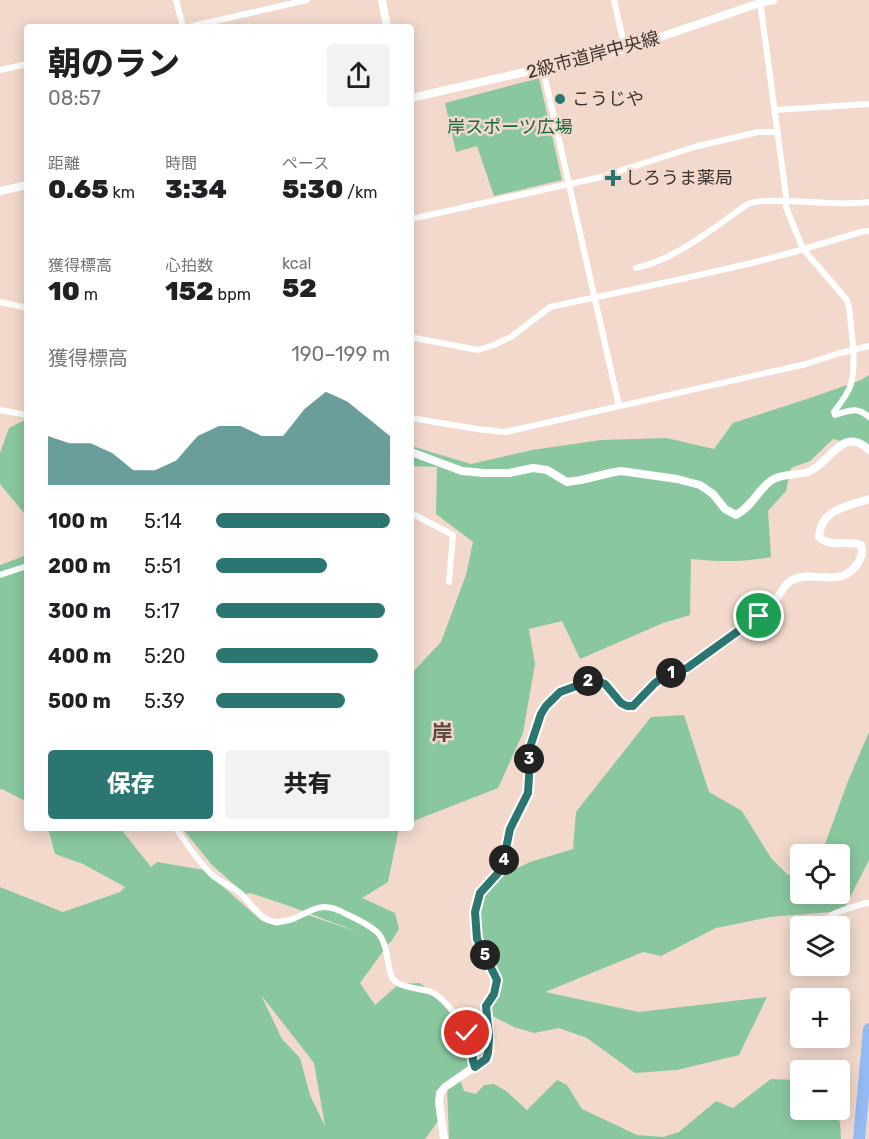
<!DOCTYPE html>
<html lang="ja">
<head>
<meta charset="utf-8">
<style>
  body { margin:0; font-family:Rubik,"Noto Sans JP",sans-serif; background:#f2f2f2; color:#202124; height:100vh; display:flex; flex-direction:column; font-size:22px; white-space:nowrap }
  * { box-sizing:border-box; margin:0 }
  p { font-size:20px; color:#757577 }
  .icon { flex:none; width:33px; height:33px; fill:none; stroke:currentColor; stroke-width:2; stroke-linecap:round; stroke-linejoin:round }
  .map { position:relative; flex:1; overflow:hidden }
  .details { position:absolute; left:24px; top:24px; width:390px; height:807px; display:flex; flex-direction:column; background:#fff; border-radius:6px; box-shadow:0 3px 15px #0003 }
  .details>* { flex:none }
  .tools { position:absolute; left:790px; top:844px; display:grid; gap:12px }
  .tools a { display:grid; place-items:center; width:60px; height:60px; border-radius:6px; background:#fff; box-shadow:0 3px 15px #0003; font-size:30px }
  .pin { position:absolute; display:grid; place-items:center; width:51px; height:51px; color:#fff; margin:-26px; border:3px solid #fff; border-radius:50%; box-shadow:0 2px 6px #0007 }
  .km { position:absolute; width:30px; height:30px; margin:-15px; border-radius:50%; background:#222; color:#fff; font-size:16px; line-height:30px; text-align:center }
  .round { display:grid; place-items:center; flex:none; width:63px; height:63px; border-radius:6px; background:#f2f2f2 }
  .headline { display:flex; align-items:center; justify-content:space-between; height:102px; padding:0 24px }
  h1 { font-size:33px; font-weight:800; line-height:45px }
  .metrics { display:grid; grid-template-columns:repeat(3,1fr); gap:9px; height:102px; padding:6px 24px }
  .metrics div { display:grid; align-content:center }
  .metrics b { font-size:26px; font-weight:800 }
  .metrics small { font-size:16px; font-weight:400 }
  .metrics p { font-size:16px }
  .chart { height:168px; padding:12px 24px }
  .chart p { display:flex; justify-content:space-between }
  .chart svg { width:100%; height:108px; margin-top:6px; fill:#2c7672; opacity:.7 }
  .cta { display:flex; gap:12px; margin-top:auto; padding:12px 24px }
  .cta a { flex:1; height:69px; border-radius:6px; background:#2c7672; color:#fff; font-size:24px; font-weight:800; line-height:69px; text-align:center }
  .cta a+a { background:#f2f2f2; color:#202124 }
  ul { padding:0 24px; list-style:none; font-size:20px }
  li { display:grid; grid-template-columns:96px 72px 1fr; align-items:center; height:45px }
  li i { height:15px; border-radius:8px; background:#2c7672 }
  .map>svg:first-child { display:block }
  .green { fill:#89c89f; fill-rule:evenodd }
  .lines { fill:none; stroke-linecap:round; stroke-linejoin:round }
  .river { stroke:#93baf2; stroke-width:12 }
  .street { stroke:#fff; stroke-width:6 }
  .secondary { stroke:#fff; stroke-width:8 }
  .route-casing { stroke:#fff; stroke-width:12 }
  .route { stroke:#2c7672; stroke-width:8 }
  .poi-dot { fill:#2c7672; stroke:#f2d9cc; stroke-width:2 }
  .labels { text-anchor:middle; stroke-width:5; stroke-linejoin:round; paint-order:stroke }
  .street-label { font-size:18px; fill:#3e342f; stroke:#f2d9cc }
  .poi-label { font-size:18px; fill:#3e342f; stroke:#f2d9cc; text-anchor:start }
  .park-label { font-size:18px; fill:#1b653d; stroke:#f2d9cc }
  .quarter-label { font-size:21px; font-weight:bold; fill:#5d493d; stroke:#f2d9cc }
</style>
</head>
<body>
<div class="map">
<svg width="869" height="1139" viewBox="0 0 869 1139">
  <rect width="100%" height="100%" fill="#f2d9cc"/>
  <g class="green">
    <path d="M539 78 562 180 494 196 477 146 456 152 445 103Z"/>
    <path d="M869 375V449L833 439 810 461 791 468 786 491 768 511 771 557C742 562 720 562 691 559L690 615 663 623 580 659 562 621 529 629 535 664 523 733 498 788 411 822V674L441 642 466 575 473 542 436 514 437 467 411 466V446L471 464 532 450 601 440 667 438 714 449 733 423 813 397 861 380Z"/>
    <path d="M25 420H27V527L24 513 0 484V453L9 428Z"/>
    <path d="M27 555V802L4 790 0 789V565Z"/>
    <path d="M684 715 709 792 742 811 771 858 788 875 801 872V894H840V855H821L848 781 869 732V860L843 911 770 917 716 928 661 956 643 952 545 992 639 1012 767 997 739 1055 677 1070 635 1073 587 1038 559 1028 534 1033 514 1027 483 1011 499 982 473 929 484 891 505 874 530 862 573 849 576 812 651 717Z"/>
    <path d="M48 828H120L151 867 157 862 204 870 262 921 277 926 308 915 361 933 292 907 250 893 245 894 212 865 182 828H399L388 882 362 898 395 913 399 929 390 943H389L360 983 375 1005 399 984 420 983 453 1011 466 1035 470 1057 467 1070 443 1091 439 1120 425 1139H0V887L63 912 120 892 125 887 83 864 55 854ZM261 995 314 1063 325 1126 310 1095 300 1058 282 1039Z"/>
    <path d="M459 1077 464 1091 476 1094 484 1085 494 1084 506 1091 527 1110 557 1080 567 1085 582 1109 637 1135 663 1137 679 1132 716 1101 733 1108 771 1079 795 1080 801 1083V1110H830L840 1122 841 1139H449L447 1087Z"/>
  </g>
  <g class="lines">
    <path class="river" d="M859 1139 869 1029"/>
    <g class="street">
      <path d="M176 0 183 27"/>
      <path d="M614 0 625 49"/>
      <path d="M760 1 786 196V207L803 249 847 300 849 308C851 329 857 364 851 384 848 394 840 404 834 412L835 415C849 411 856 406 869 417"/>
      <path d="M188 27 307 0"/>
      <path d="M543 69 619 406"/>
      <path d="M0 70 27 64"/>
      <path d="M775 110 869 104"/>
      <path d="M411 219 601 177 694 147 758 132H777"/>
      <path d="M636 268C677 259 714 227 748 204 757 200 766 201 776 201 807 200 838 206 869 202"/>
      <path d="M0 302 27 308"/>
      <path d="M411 339 415 338 478 350 494 345 511 337 550 307 677 280 752 263 790 253 861 232 869 231"/>
      <path d="M0 410 27 415"/>
      <path d="M411 418 477 429 505 432 806 364 840 353 869 346"/>
      <path d="M411 513 453 535 449 582"/>
      <path d="M0 575 27 566"/>
      <path d="M176 828C185 842 200 863 212 875 220 882 231 886 239 892 251 902 260 922 277 922 307 921 313 895 346 914 355 918 370 926 377 932 391 946 385 974 396 982 403 988 421 988 431 992 444 997 469 1030 472 1044 474 1052 473 1059 475 1067"/>
      <path d="M823 927C825 922 827 918 832 915 836 912 863 903 869 903"/>
      <path d="M793 962 801 955"/>
    </g>
    <g class="secondary">
      <path d="M382 0 387 27"/>
      <path d="M411 98 625 49 760 3 773 0"/>
      <path d="M0 191 27 185"/>
      <path d="M411 452 462 471 484 473H509L533 468 547 470 567 482 581 480 610 473 621 471 677 479 700 485 713 494 725 509 736 515C753 506 758 489 772 480 784 472 801 477 812 470 832 459 844 426 869 450"/>
      <path d="M444 1139 439 1102 440 1093 445 1087 486 1059 489 1037 486 1006 494 994 496 988 497 980 477 939 475 912 480 893 499 872 503 863 510 829 528 793 531 744 541 714 546 706 560 692 590 681H597L605 684 621 703 627 706H633L655 683 666 675 687 668 764 612C768 609 771 605 774 602 780 595 784 584 792 580 816 569 840 590 858 563 862 556 863 552 861 545 847 539 831 549 819 537 821 508 847 507 869 499"/>
    </g>
  </g>
  <g class="lines">
    <g class="route-casing">
      <path id="route" d="M467 1033 472 1045 473 1061 475 1067 486 1059 488 1053 489 1037 486 1006 494 994 497 980 477 939 475 912 480 893 499 872 503 863 510 829 528 793 531 744 541 714 546 706 560 692 590 681H597L605 684 621 703 627 706H633L655 683 666 675 687 668 759 616"/>
    </g>
    <use href="#route" class="route"/>
  </g>
  <g class="poi-dot">
    <circle cx="560" cy="99" r="6"/>
    <path d="M610 169h6v6h6v6h-6v6h-6v-6h-6v-6h6z"/>
  </g>
  <g class="labels">
    <g class="street-label">
      <text transform="translate(593 55) rotate(-15)" y="6">2級市道岸中央線</text>
    </g>
    <g class="poi-label">
      <text x="572" y="105">こうじや</text>
      <text x="625" y="184">しろうま薬局</text>
    </g>
    <g class="park-label">
      <text x="510" y="133">岸スポーツ広場</text>
    </g>
    <g class="quarter-label">
      <text x="442" y="740">岸</text>
    </g>
  </g>
</svg>
<div class="tools">
<a><svg class="icon" aria-label="locate" viewBox="0 0 24 24"><circle cx="12" cy="12" r="6"/><path d="M12 2v4M12 18v4M2 12h4M18 12h4"/></svg></a>
<a><svg class="icon" aria-label="layers" viewBox="0 0 24 24"><path d="M12 4l9 5-9 5-9-5zM3 14l9 5 9-5"/></svg></a>
<a>+</a>
<a>−</a>
</div>
<div class="pin" style="left:759px;top:616px;background:#1e9e55"><svg class="icon" aria-label="arrive" viewBox="0 0 24 24"><path d="M6 21V4h12l-3 4 3 4H6"/></svg></div>
<div class="pin" style="left:467px;top:1033px;background:#d93025"><svg class="icon" aria-label="check" viewBox="0 0 24 24"><path d="M5 12l5 5 9-10"/></svg></div>
<b class="km" style="left:671px;top:673px">1</b>
<b class="km" style="left:588px;top:681px">2</b>
<b class="km" style="left:529px;top:759px">3</b>
<b class="km" style="left:504px;top:860px">4</b>
<b class="km" style="left:485px;top:955px">5</b>
<section class="details">
<div class="headline"><div><h1>朝のラン</h1><p>08:57</p></div><a class="round"><svg class="icon" aria-label="share" viewBox="0 0 24 24"><path d="M12 15V3M7 8l5-5 5 5M5 13v7h14v-7"/></svg></a></div>
<div class="metrics">
<div><p>距離</p><b>0.65<small> km</small></b></div>
<div><p>時間</p><b>3:34</b></div>
<div><p>ペース</p><b>5:30<small> /km</small></b></div>
</div>
<div class="metrics">
<div><p>獲得標高</p><b>10<small> m</small></b></div>
<div><p>心拍数</p><b>152<small> bpm</small></b></div>
<div><p>kcal</p><b>52</b></div>
</div>
<div class="chart"><p><span>獲得標高</span>190–199 m</p>
<svg viewBox="0 0 160 44" preserveAspectRatio="none"><path d="M0 44V24L10 27L20 27L30 31L40 38L50 38L60 34L70 24L80 20L90 20L100 24L110 24L120 13L130 6L140 10L150 17L160 24V44z"/></svg>
</div>
<ul>
<li><b>100 m</b>5:14<i style="width:100%"></i></li>
<li><b>200 m</b>5:51<i style="width:64%"></i></li>
<li><b>300 m</b>5:17<i style="width:97%"></i></li>
<li><b>400 m</b>5:20<i style="width:93%"></i></li>
<li><b>500 m</b>5:39<i style="width:74%"></i></li>
</ul>
<div class="cta"><a>保存</a><a>共有</a></div>
</section>
</div>
</body>
</html>
